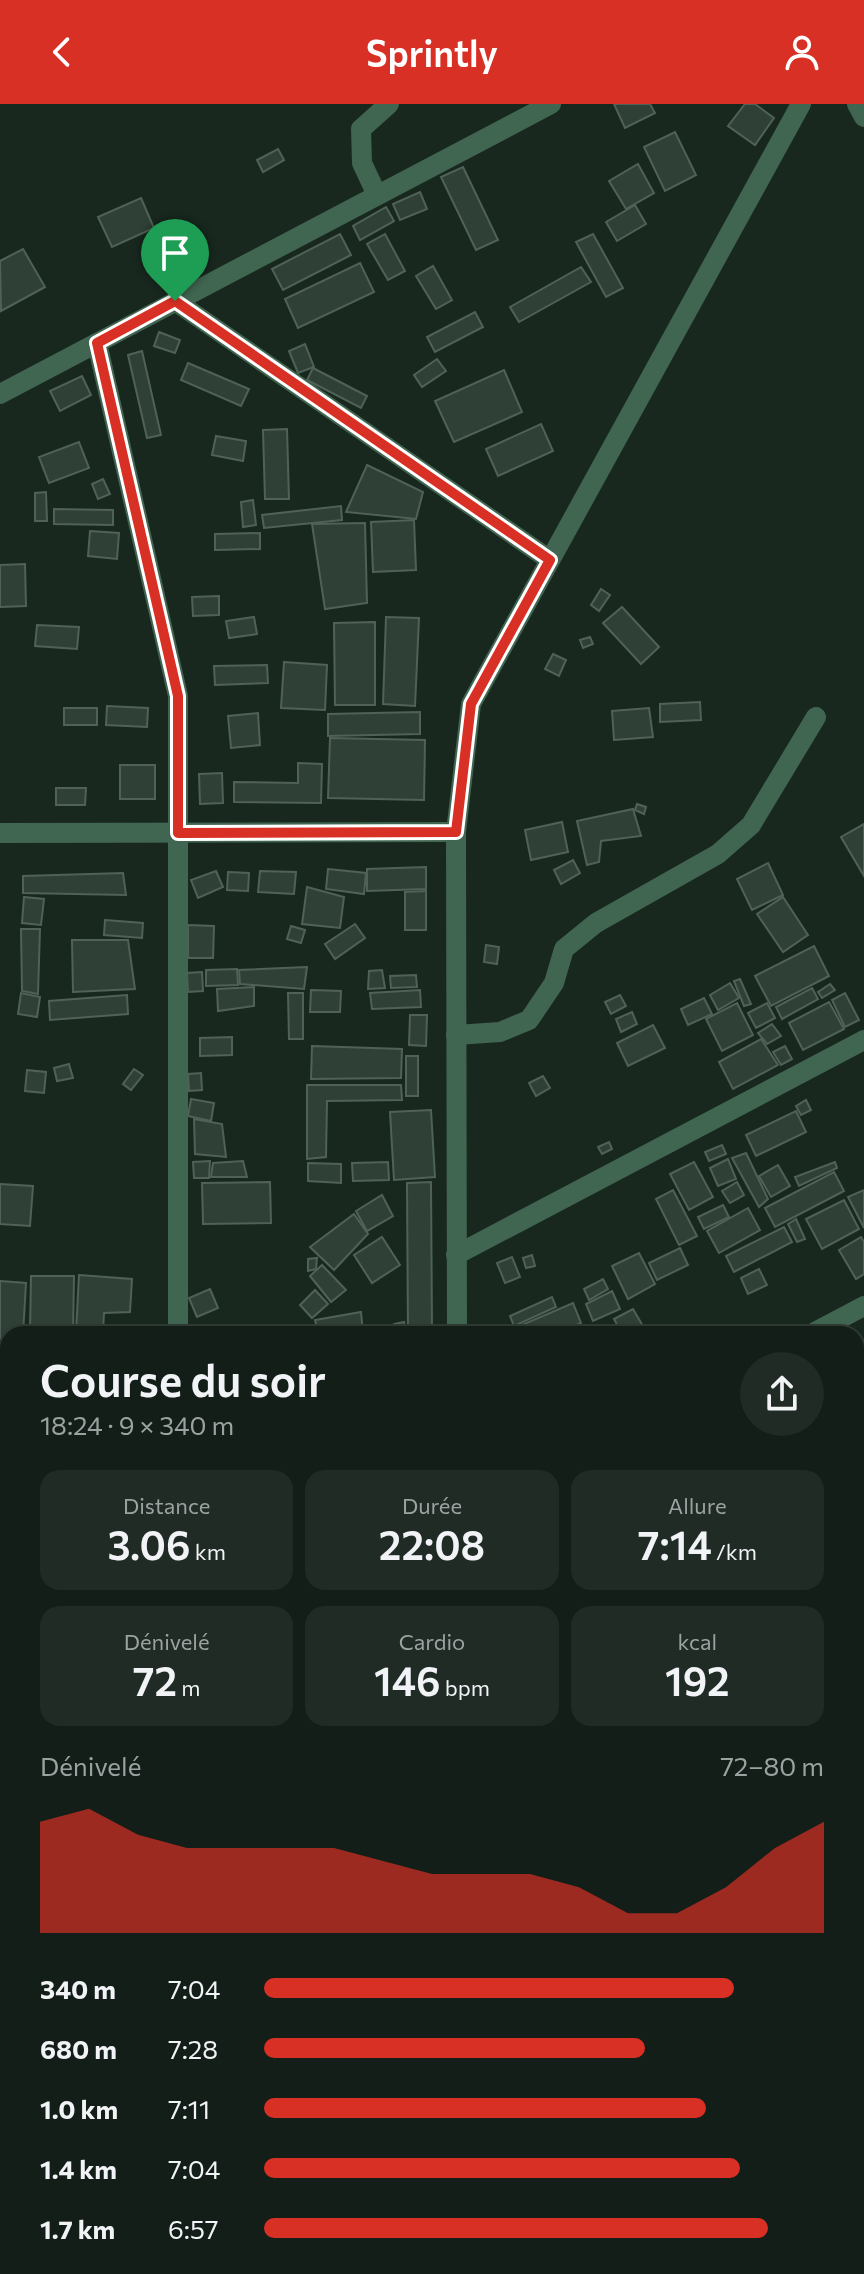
<!DOCTYPE html>
<html lang="fr">
<head>
<meta charset="utf-8">
<style>
  body { margin:0; font-family:Commissioner,sans-serif; background:#1f2b24; color:#f1f3f6; height:100vh; display:flex; flex-direction:column; font-size:30px; white-space:nowrap }
  * { box-sizing:border-box; margin:0 }
  p { font-size:26px; color:#9ca2a1 }
  .icon { flex:none; width:44px; height:44px; fill:none; stroke:currentColor; stroke-width:2; stroke-linecap:round; stroke-linejoin:round }
  .map { position:relative; flex:1; overflow:hidden }
  .panel { position:absolute; left:0px; top:1222px; width:864px; height:948px; display:flex; flex-direction:column; background:#121e17; border-radius:24px 24px 0 0; box-shadow:0 2px 6px #0004,0 0 0 2px #313c36 }
  .panel>* { flex:none }
  .pin { position:absolute; display:grid; place-items:center; width:68px; height:68px; color:#fff; margin:-82px -34px; border-radius:50% 50% 50% 0; rotate:-45deg; box-shadow:0 0 8px #0007 }
  .pin .icon { rotate:45deg }
  .round { display:grid; place-items:center; flex:none; width:84px; height:84px; border-radius:42px; background:#1f2b24 }
  .overview { display:flex; align-items:center; justify-content:space-between; height:136px; padding:0 40px }
  h1 { font-size:44px; font-weight:600; line-height:60px }
  .figures { display:grid; grid-template-columns:repeat(3,1fr); gap:12px; height:136px; padding:8px 40px }
  .figures div { display:grid; align-content:center; border-radius:20px; background:#1f2b24; text-align:center }
  .figures b { font-size:40px; font-weight:600 }
  .figures small { font-size:22px; font-weight:400 }
  .figures p { font-size:22px }
  .chart { height:224px; padding:16px 40px }
  .chart p { display:flex; justify-content:space-between }
  .chart svg { width:100%; height:144px; margin-top:8px; fill:#d93025; opacity:.7 }
  ul { padding:0 40px; list-style:none; font-size:26px }
  li { display:grid; grid-template-columns:128px 96px 1fr; align-items:center; height:60px }
  li i { height:20px; border-radius:10px; background:#d93025 }
  header { display:flex; justify-content:space-between; align-items:center; height:104px; padding:0 40px; background:#d93025; color:#fff; font-size:36px; font-weight:600 }
  .map>svg:first-child { display:block }
  .building { fill:#2f4036; stroke:#506257; stroke-width:2 }
  .lines { fill:none; stroke-linecap:round; stroke-linejoin:round }
  .minor { stroke:#406550; stroke-width:20 }
  .route-casing { stroke:#fff; stroke-width:16 }
  .route { stroke:#d93025; stroke-width:10 }
</style>
</head>
<body>
<header><svg class="icon" aria-label="back" viewBox="0 0 24 24"><path d="M15 5l-7 7 7 7"/></svg>Sprintly<svg class="icon" aria-label="person" viewBox="0 0 24 24"><circle cx="12" cy="8" r="4"/><path d="M4 21q1-7 8-7t8 7"/></svg></header>
<div class="map">
<svg width="864" height="2170" viewBox="0 0 864 2170">
  <rect width="100%" height="100%" fill="#18281f"/>
  <g class="building">
    <path d="M614 0H650L655 9 625 24Z"/>
    <path d="M745 0H755L774 14 755 41 728 22Z"/>
    <path d="M675 28 696 71 665 87 644 43Z"/>
    <path d="M278 45 284 56 263 68 257 56Z"/>
    <path d="M638 60 654 89 626 105 609 77Z"/>
    <path d="M463 63 498 136 476 146 441 73Z"/>
    <path d="M420 88 427 105 400 116 393 100Z"/>
    <path d="M141 94 154 124 112 143 98 113Z"/>
    <path d="M635 101 646 120 617 137 606 118Z"/>
    <path d="M386 103 394 117 360 136 353 122Z"/>
    <path d="M340 130 351 151 283 186 272 165Z"/>
    <path d="M385 130 405 167 388 176 367 140Z"/>
    <path d="M593 130 623 184 606 193 576 138Z"/>
    <path d="M23 145 45 183 1 207 0 157Z"/>
    <path d="M360 159 374 188 298 224 285 195Z"/>
    <path d="M433 162 452 196 436 205 416 172Z"/>
    <path d="M581 163 591 178 519 218 510 203Z"/>
    <path d="M475 208 483 223 435 248 427 233Z"/>
    <path d="M159 228 180 236 175 249 154 242Z"/>
    <path d="M305 240 314 263 298 269 289 247Z"/>
    <path d="M142 247 161 331 147 334 128 251Z"/>
    <path d="M437 255 446 267 422 283 414 271Z"/>
    <path d="M188 259 249 285 241 302 181 276Z"/>
    <path d="M313 264 367 292 361 304 307 276Z"/>
    <path d="M504 266 522 308 454 338 435 297Z"/>
    <path d="M82 272 91 291 60 307 50 287Z"/>
    <path d="M541 320 553 347 498 372 486 345Z"/>
    <path d="M287 325 289 395H265L263 326Z"/>
    <path d="M216 332 246 337 243 357 212 351Z"/>
    <path d="M79 338 89 364 49 379 39 353Z"/>
    <path d="M367 361 423 388 416 415 346 408Z"/>
    <path d="M103 375 110 390 98 395 92 380Z"/>
    <path d="M46 388 47 417H35V389Z"/>
    <path d="M253 396 256 421 243 423 241 398Z"/>
    <path d="M341 402 342 416 264 424 262 411Z"/>
    <path d="M54 405 113 406V421L54 420Z"/>
    <path d="M414 416 416 466 373 468 371 418Z"/>
    <path d="M365 419 367 499 325 505 312 420Z"/>
    <path d="M90 427 119 429 117 455 88 452Z"/>
    <path d="M260 429V445L215 446V430Z"/>
    <path d="M25 460 26 502 0 503V461Z"/>
    <path d="M601 485 610 491 599 507 591 501Z"/>
    <path d="M219 492V511L193 512 192 493Z"/>
    <path d="M622 503 659 543 641 560 603 519Z"/>
    <path d="M254 513 257 530 229 534 226 517Z"/>
    <path d="M386 513 419 514 415 602 383 600Z"/>
    <path d="M375 518V601H335L334 519Z"/>
    <path d="M37 521 79 523 77 545 35 542Z"/>
    <path d="M590 533 593 540 583 544 580 536Z"/>
    <path d="M553 550 566 556 559 572 545 565Z"/>
    <path d="M284 558 327 561 325 606 281 604Z"/>
    <path d="M267 561 268 579 215 581 214 562Z"/>
    <path d="M700 598 701 616 660 618V600Z"/>
    <path d="M107 602 148 604 147 623 106 621Z"/>
    <rect x="64" y="604" width="33" height="17"/>
    <path d="M649 604 653 633 614 636 612 607Z"/>
    <path d="M420 608V630L328 632V610Z"/>
    <path d="M258 609 260 641 231 644 228 612Z"/>
    <path d="M330 634 425 636 424 696 328 694Z"/>
    <path d="M298 659 322 660 321 699 234 698V678L298 679Z"/>
    <rect x="120" y="661" width="35" height="34"/>
    <path d="M222 669 223 699 200 700 199 670Z"/>
    <path d="M56 684H86L85 701H56Z"/>
    <path d="M637 700 646 703 644 710 635 706Z"/>
    <path d="M633 705 641 732 601 737 599 758 587 761 577 717Z"/>
    <path d="M562 718 568 748 531 756 525 726Z"/>
    <path d="M864 720V772L841 733Z"/>
    <path d="M573 756 580 769 561 780 554 766Z"/>
    <path d="M768 759 783 791 752 806 737 775Z"/>
    <path d="M426 763V785L367 787V765Z"/>
    <path d="M328 765 366 769 364 790 326 785Z"/>
    <path d="M216 767 223 783 198 794 191 776Z"/>
    <path d="M260 767 296 768 294 790 258 788Z"/>
    <path d="M228 768 249 769 248 787 227 786Z"/>
    <path d="M123 769 126 791 23 789V772Z"/>
    <path d="M307 783 344 793 340 824 302 820Z"/>
    <path d="M426 787V826H405V788Z"/>
    <path d="M24 793 44 795 41 821 22 819Z"/>
    <path d="M783 793 808 831 783 848 757 810Z"/>
    <path d="M105 816 143 819 142 834 104 831Z"/>
    <path d="M355 820 365 834 335 855 325 840Z"/>
    <path d="M188 821 214 822 213 854H188Z"/>
    <path d="M291 822 305 826 301 839 287 835Z"/>
    <path d="M21 825H40L38 890 22 887Z"/>
    <path d="M72 836H128L135 885 73 888Z"/>
    <path d="M486 841 499 843 497 860 484 858Z"/>
    <path d="M814 842 829 872 771 902 755 872Z"/>
    <path d="M307 863 304 885 240 880 239 866Z"/>
    <path d="M237 865 238 881 206 882V866Z"/>
    <path d="M382 866 385 884 368 885 369 867Z"/>
    <path d="M202 868 203 887 188 888 187 869Z"/>
    <path d="M416 871 417 883 391 884 390 872Z"/>
    <path d="M740 875 751 900 744 902 734 877Z"/>
    <path d="M730 879 739 894 718 906 710 891Z"/>
    <path d="M830 880 835 886 822 894 818 888Z"/>
    <path d="M254 883V902L218 907 217 885Z"/>
    <path d="M812 884 818 895 782 915 776 903Z"/>
    <path d="M311 886 341 887 340 908H310Z"/>
    <path d="M420 886 421 903 372 905 370 889Z"/>
    <path d="M21 889 40 893 37 913 18 910Z"/>
    <path d="M288 889H303V935H289Z"/>
    <path d="M845 889 859 916 845 923 832 896Z"/>
    <path d="M127 891 128 910 50 916 49 897Z"/>
    <path d="M620 891 626 902 611 910 605 898Z"/>
    <path d="M704 894 712 910 688 921 681 905Z"/>
    <path d="M829 898 844 925 803 946 789 919Z"/>
    <path d="M737 899 753 931 722 947 706 915Z"/>
    <path d="M767 899 775 914 756 924 748 909Z"/>
    <path d="M632 908 637 920 621 928 616 915Z"/>
    <path d="M410 911H427L426 942 409 941Z"/>
    <path d="M772 920 781 932 767 940 758 929Z"/>
    <path d="M653 921 665 944 628 962 617 939Z"/>
    <path d="M232 933V951L200 952V934Z"/>
    <path d="M761 935 778 961 733 985 719 958Z"/>
    <path d="M312 942 402 945 401 974 311 975Z"/>
    <path d="M785 942 792 955 781 961 773 948Z"/>
    <rect x="406" y="952" width="12" height="40"/>
    <path d="M69 960 73 974 57 977 54 964Z"/>
    <path d="M134 965 143 971 131 986 123 980Z"/>
    <path d="M27 966 46 968 44 989 25 987Z"/>
    <path d="M201 969 202 986 189 987 188 970Z"/>
    <path d="M543 972 550 984 536 992 529 979Z"/>
    <path d="M307 981H401L402 996 327 997 326 1053 307 1055Z"/>
    <path d="M191 995 214 999 211 1017 188 1012Z"/>
    <path d="M806 996 811 1006 801 1011 796 1002Z"/>
    <path d="M431 1006 435 1073 394 1076 390 1008Z"/>
    <path d="M796 1007 806 1028 756 1052 746 1031Z"/>
    <path d="M194 1015 222 1020 226 1053 195 1050Z"/>
    <path d="M609 1038 612 1045 602 1050 598 1043Z"/>
    <path d="M722 1041 726 1050 709 1057 705 1048Z"/>
    <path d="M746 1049 768 1095 759 1103 732 1054Z"/>
    <path d="M728 1055 736 1075 718 1082 710 1064Z"/>
    <path d="M210 1057 209 1074H194L193 1058Z"/>
    <path d="M243 1057 247 1073H211L213 1059Z"/>
    <path d="M388 1058 389 1076 353 1077 352 1059Z"/>
    <path d="M694 1058 713 1093 689 1106 670 1070Z"/>
    <path d="M835 1058 837 1064 799 1082 795 1073Z"/>
    <path d="M308 1059 341 1060V1079L308 1077Z"/>
    <path d="M778 1061 790 1082 771 1093 759 1072Z"/>
    <path d="M834 1068 844 1087 775 1123 765 1104Z"/>
    <path d="M270 1078 271 1119 203 1120 202 1079Z"/>
    <path d="M431 1078 432 1230H408L407 1079Z"/>
    <path d="M737 1078 744 1091 730 1099 722 1087Z"/>
    <path d="M0 1080 33 1082 30 1122 0 1120Z"/>
    <path d="M673 1086 697 1132 679 1141 656 1095Z"/>
    <path d="M864 1086V1124L848 1093Z"/>
    <path d="M382 1091 393 1112 367 1127 356 1107Z"/>
    <path d="M844 1096 859 1125 822 1145 806 1115Z"/>
    <path d="M723 1101 729 1113 704 1125 698 1113Z"/>
    <path d="M748 1104 760 1126 719 1149 707 1127Z"/>
    <path d="M354 1110 368 1130 334 1166 310 1143Z"/>
    <path d="M796 1115 805 1135 797 1138 788 1120Z"/>
    <path d="M784 1123 792 1138 734 1168 726 1152Z"/>
    <path d="M382 1133 400 1161 372 1179 354 1151Z"/>
    <path d="M861 1133 864 1138V1170L856 1175 839 1146Z"/>
    <path d="M680 1144 688 1161 657 1176 649 1159Z"/>
    <path d="M639 1149 655 1180 628 1195 612 1162Z"/>
    <path d="M532 1151 535 1162 526 1164 523 1154Z"/>
    <path d="M512 1153 520 1173 505 1179 497 1159Z"/>
    <path d="M317 1154 316 1165 308 1167V1155Z"/>
    <path d="M322 1161 346 1186 331 1198 310 1172Z"/>
    <path d="M759 1165 767 1181 748 1190 741 1174Z"/>
    <path d="M79 1171 132 1175 130 1208 104 1209 103 1227 76 1228Z"/>
    <path d="M31 1172H74L73 1229H30Z"/>
    <path d="M603 1175 608 1185 589 1196 584 1185Z"/>
    <path d="M0 1177 26 1179 23 1230H8V1266L0 1265Z"/>
    <path d="M210 1185 218 1204 197 1213 189 1194Z"/>
    <path d="M315 1186 328 1200 312 1214 300 1201Z"/>
    <path d="M612 1187 620 1205 593 1217 586 1200Z"/>
    <path d="M552 1193 556 1203 514 1222 510 1212Z"/>
    <path d="M573 1199 581 1219 556 1230H520L517 1223Z"/>
    <path d="M633 1205 643 1222 628 1230H622L614 1215Z"/>
    <path d="M361 1208 363 1230H318L315 1216Z"/>
    <path d="M404 1218 406 1230H395L394 1220Z"/>
    <path d="M497 1225H511L513 1230H497Z"/>
    <path d="M864 1236V1257L856 1242Z"/>
    <path d="M0 1298 8 1308 0 1317Z"/>
    <path d="M8 1317V1362H0V1323Z"/>
    <rect x="0" y="1364" width="5" height="18"/>
    <rect x="0" y="1461" width="8" height="37"/>
    <rect x="0" y="1502" width="8" height="46"/>
    <path d="M856 1505H864V1526L857 1527Z"/>
    <path d="M856 1533H864V1570L856 1569Z"/>
    <rect x="0" y="1554" width="8" height="18"/>
    <path d="M858 1580H864V1641H857Z"/>
    <path d="M7 1595H8V1614L1 1611Z"/>
    <rect x="0" y="1919" width="8" height="28"/>
    <path d="M5 1957H8V2013H0Z"/>
    <rect x="0" y="2020" width="8" height="29"/>
    <path d="M856 2053 864 2061V2133L856 2126Z"/>
    <path d="M70 2162H102L96 2170H65Z"/>
    <path d="M212 2162H238L246 2170H215L210 2165Z"/>
    <path d="M259 2162H294L302 2170H266Z"/>
    <path d="M314 2162H339L340 2164 331 2170H319Z"/>
    <path d="M445 2162H450L455 2170H431Z"/>
    <path d="M620 2162H665L675 2170H629Z"/>
    <path d="M695 2162H745L751 2168 703 2170Z"/>
  </g>
  <g class="lines">
    <g class="minor">
      <path d="M857 0 864 13"/>
      <path d="M377 91 362 59 361 25 389 0"/>
      <path d="M175 197 550 456"/>
      <path d="M97 239 178 592V1230"/>
      <path d="M0 290 551 0"/>
      <path d="M0 729 456 728"/>
      <path d="M456 931 500 928 529 916 554 879 564 845 596 819 718 750 751 721 816 613"/>
      <path d="M456 1151 864 936"/>
      <path d="M457 1230 456 728 471 600 801 0"/>
      <path d="M811 1230 864 1202"/>
      <path d="M856 1383H864"/>
      <path d="M0 1685H8"/>
      <path d="M856 1685H864"/>
      <path d="M856 1871 864 1863"/>
      <path d="M0 2160 18 2170"/>
      <path d="M140 2170 146 2162"/>
      <path d="M554 2170 562 2162"/>
    </g>
  </g>
  <g class="lines">
    <g class="route-casing">
      <path id="route" d="M175 197 550 456 471 600 456 728 178 729V592L97 239Z"/>
    </g>
    <use href="#route" class="route"/>
  </g>
</svg>
<div class="pin" style="left:175px;top:197px;background:#1e9e55"><svg class="icon" aria-label="arrive" viewBox="0 0 24 24"><path d="M6 21V4h12l-3 4 3 4H6"/></svg></div>
<section class="panel">
<div class="overview"><div><h1>Course du soir</h1><p>18:24 · 9 × 340 m</p></div><a class="round"><svg class="icon" aria-label="share" viewBox="0 0 24 24"><path d="M12 15V3M7 8l5-5 5 5M5 13v7h14v-7"/></svg></a></div>
<div class="figures">
<div><p>Distance</p><b>3.06<small> km</small></b></div>
<div><p>Durée</p><b>22:08</b></div>
<div><p>Allure</p><b>7:14<small> /km</small></b></div>
</div>
<div class="figures">
<div><p>Dénivelé</p><b>72<small> m</small></b></div>
<div><p>Cardio</p><b>146<small> bpm</small></b></div>
<div><p>kcal</p><b>192</b></div>
</div>
<div class="chart"><p><span>Dénivelé</span>72–80 m</p>
<svg viewBox="0 0 160 44" preserveAspectRatio="none"><path d="M0 44V10L10 6L20 14L30 18L40 18L50 18L60 18L70 22L80 26L90 26L100 26L110 30L120 38L130 38L140 30L150 18L160 10V44z"/></svg>
</div>
<ul>
<li><b>340 m</b>7:04<i style="width:84%"></i></li>
<li><b>680 m</b>7:28<i style="width:68%"></i></li>
<li><b>1.0 km</b>7:11<i style="width:79%"></i></li>
<li><b>1.4 km</b>7:04<i style="width:85%"></i></li>
<li><b>1.7 km</b>6:57<i style="width:90%"></i></li>
</ul>
</section>
</div>
</body>
</html>
